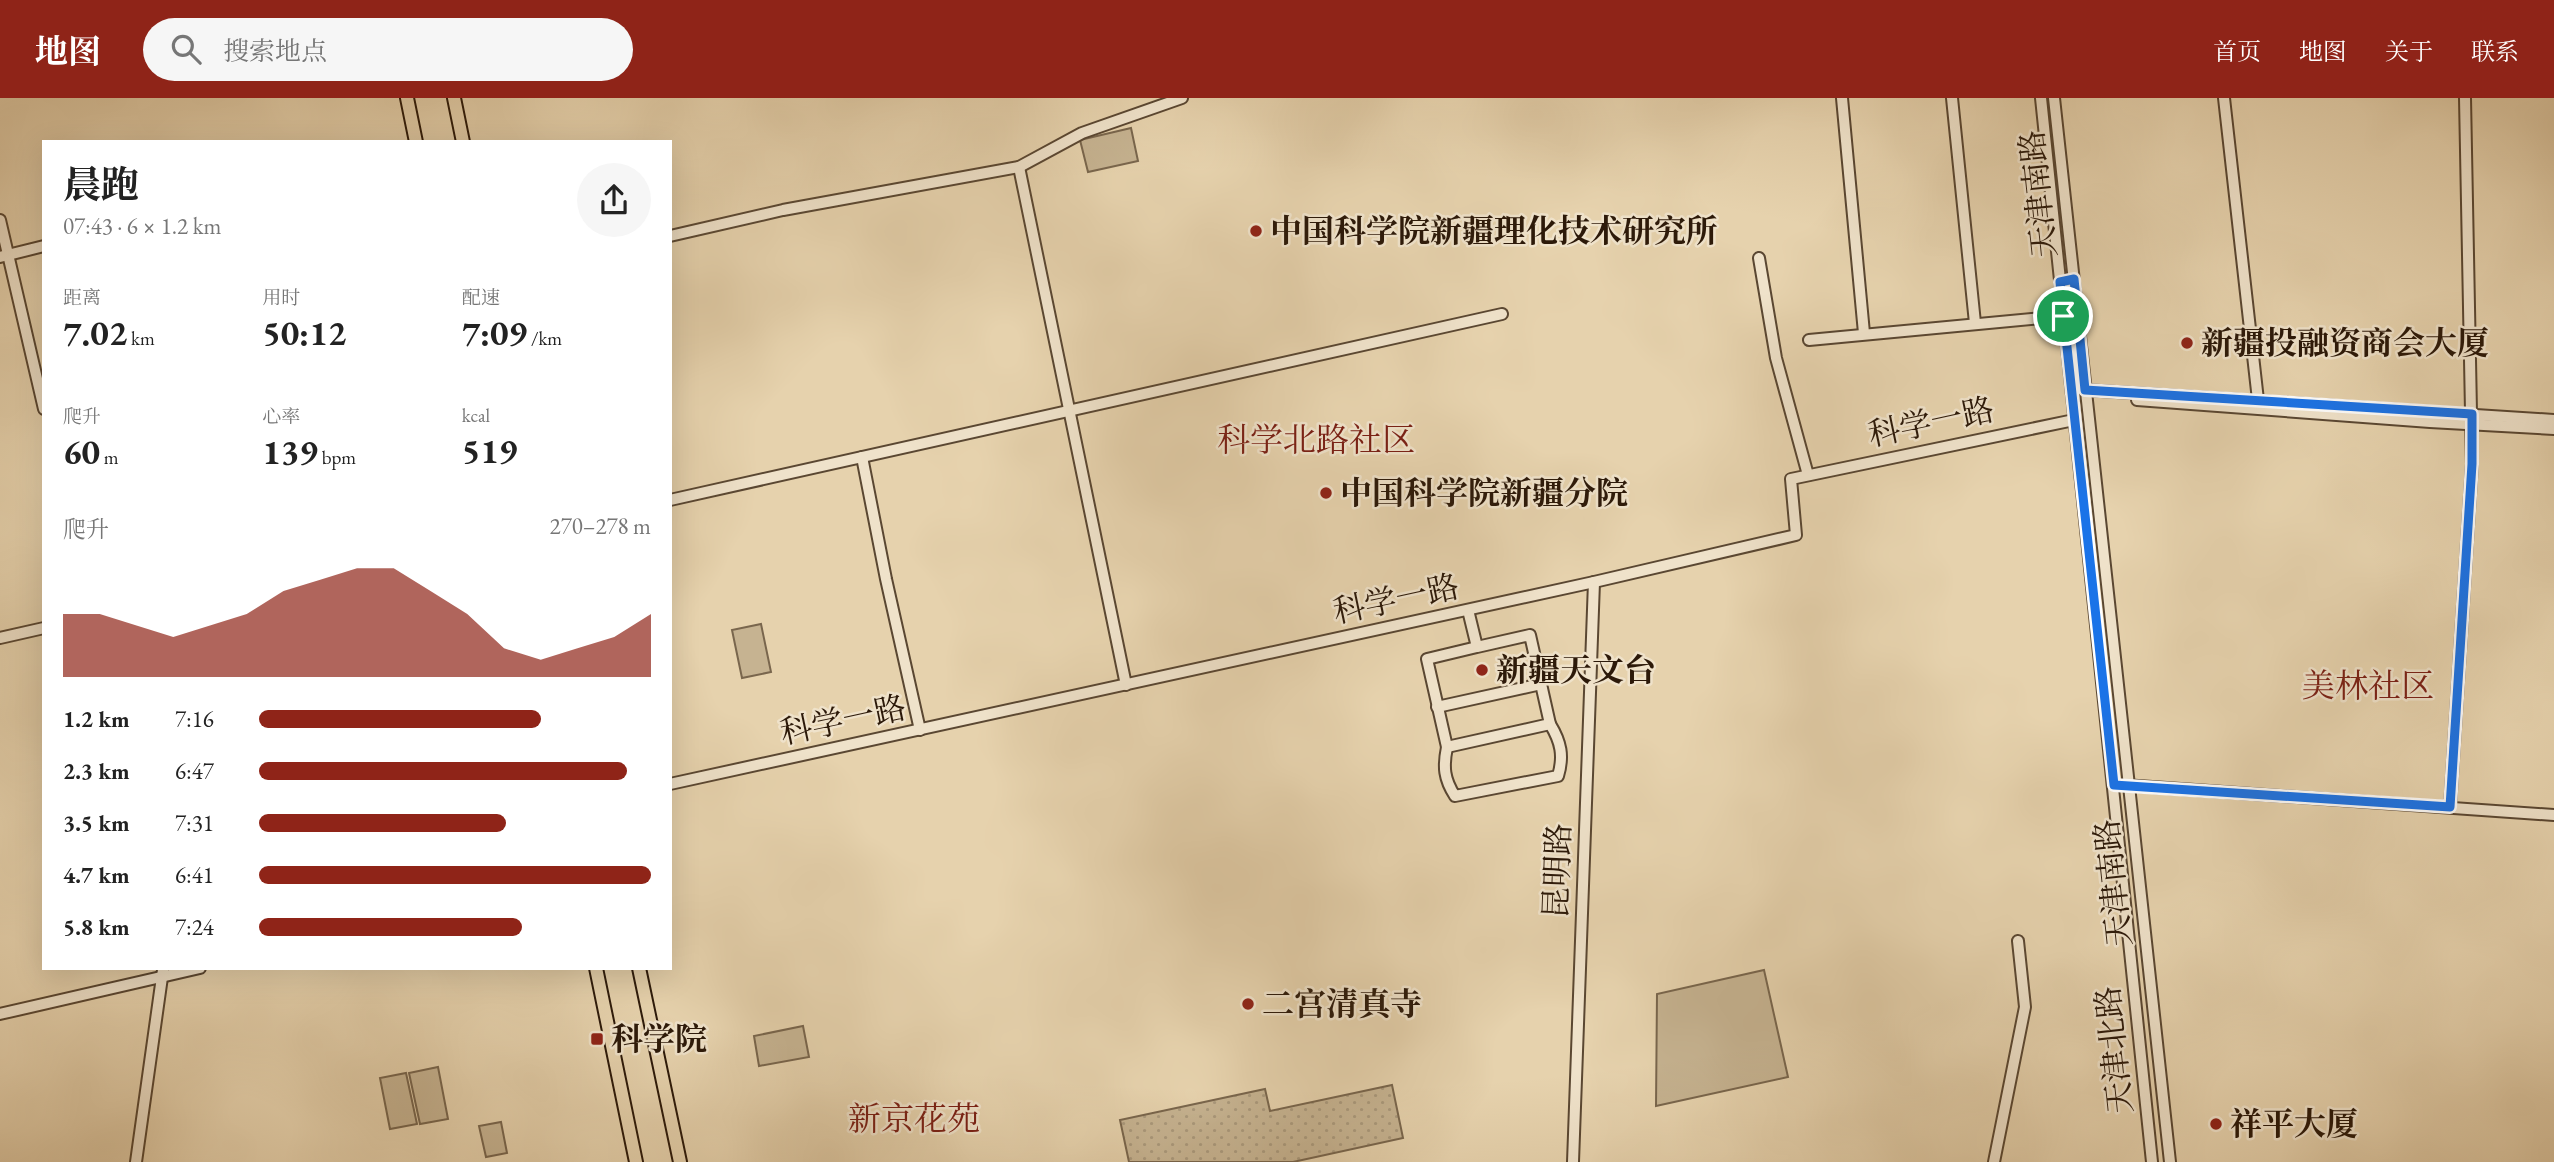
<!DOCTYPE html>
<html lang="zh">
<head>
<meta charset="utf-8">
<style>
  body { margin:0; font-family:"EB Garamond","Noto Serif SC",serif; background:#f6f6f6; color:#222; height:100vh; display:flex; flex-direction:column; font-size:26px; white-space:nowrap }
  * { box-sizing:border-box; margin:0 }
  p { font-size:23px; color:#767676 }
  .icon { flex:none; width:38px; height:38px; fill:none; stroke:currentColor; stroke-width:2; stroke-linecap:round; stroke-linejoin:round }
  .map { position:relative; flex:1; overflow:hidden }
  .details { position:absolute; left:42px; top:42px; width:630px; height:830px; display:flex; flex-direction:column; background:#fff; border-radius:0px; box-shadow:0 7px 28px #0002 }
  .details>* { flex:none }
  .pin { position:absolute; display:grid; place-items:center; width:60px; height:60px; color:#fff; margin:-30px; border:4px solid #fff; border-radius:50%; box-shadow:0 2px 7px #0007 }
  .round { display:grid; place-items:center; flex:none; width:74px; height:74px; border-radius:37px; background:#f6f6f6 }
  .overview { display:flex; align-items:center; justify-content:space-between; height:119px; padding:0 21px }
  h1 { font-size:38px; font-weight:700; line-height:52px }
  .figures { display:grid; grid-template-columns:repeat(3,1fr); gap:10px; height:119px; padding:7px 21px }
  .figures div { display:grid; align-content:center }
  .figures b { font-size:35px; font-weight:700 }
  .figures small { font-size:19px; font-weight:400 }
  .figures p { font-size:19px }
  .chart { height:196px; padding:14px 21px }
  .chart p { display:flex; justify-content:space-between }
  .chart svg { width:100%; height:126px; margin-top:7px; fill:#8f2418; opacity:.7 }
  ul { padding:0 21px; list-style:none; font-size:23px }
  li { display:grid; grid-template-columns:112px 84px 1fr; align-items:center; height:52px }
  li i { height:18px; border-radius:9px; background:#8f2418 }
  header { display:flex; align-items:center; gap:42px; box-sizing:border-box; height:98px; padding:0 35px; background:#8f2418; color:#fff }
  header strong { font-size:33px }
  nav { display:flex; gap:38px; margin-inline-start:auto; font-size:24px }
  .search { width:490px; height:63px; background:#f6f6f6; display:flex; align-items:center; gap:18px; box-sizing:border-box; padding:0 24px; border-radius:38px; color:#767676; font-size:26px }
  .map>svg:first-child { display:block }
  .grass { fill:#c6b391; stroke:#79664d; stroke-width:2 }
  .garden { fill:url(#garden-dots); stroke:#79664d; stroke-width:2 }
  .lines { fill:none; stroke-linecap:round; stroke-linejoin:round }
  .minor-casing { stroke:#5a4732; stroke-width:14 }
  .major-casing { stroke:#2c1909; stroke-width:16 }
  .minor { stroke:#efe2ca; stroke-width:10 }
  .major { stroke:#e6d2ad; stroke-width:12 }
  .route-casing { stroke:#fff; stroke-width:14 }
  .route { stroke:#1a73e8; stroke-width:9 }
  .poi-dot { fill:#8f2418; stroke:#efe2ca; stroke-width:2.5 }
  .labels { text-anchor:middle; stroke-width:5; stroke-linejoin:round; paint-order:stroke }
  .street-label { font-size:32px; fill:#2c1909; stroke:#efe2ca }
  .poi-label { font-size:32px; font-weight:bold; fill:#2c1909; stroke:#efe2ca; text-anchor:start }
  .neighbourhood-label { font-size:33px; fill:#7a1f14; stroke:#efe2ca }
</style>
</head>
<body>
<header>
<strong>地图</strong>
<div class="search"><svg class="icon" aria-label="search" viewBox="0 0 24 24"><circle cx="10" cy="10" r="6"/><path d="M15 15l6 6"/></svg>搜索地点</div>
<nav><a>首页</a><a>地图</a><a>关于</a><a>联系</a></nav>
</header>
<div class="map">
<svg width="2554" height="1064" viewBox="0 0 2554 1064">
  <defs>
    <pattern id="garden-dots" width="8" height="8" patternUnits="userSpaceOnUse" patternTransform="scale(1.75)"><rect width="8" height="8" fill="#c6b391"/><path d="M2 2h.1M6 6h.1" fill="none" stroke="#aa997c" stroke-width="1.8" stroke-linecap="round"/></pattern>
  </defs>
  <rect width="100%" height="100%" fill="#e6d2ad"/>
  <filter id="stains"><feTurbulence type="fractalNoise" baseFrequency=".00286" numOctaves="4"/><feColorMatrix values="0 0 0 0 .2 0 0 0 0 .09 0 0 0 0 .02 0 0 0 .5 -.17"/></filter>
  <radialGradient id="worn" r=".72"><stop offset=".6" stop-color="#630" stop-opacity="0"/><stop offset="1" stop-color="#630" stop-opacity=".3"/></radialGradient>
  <g class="grass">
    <path d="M1131 30 1138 63 1088 74 1080 42Z"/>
    <path d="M761 526 771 574 742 580 732 532Z"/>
    <path d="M1764 872 1788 979 1656 1008 1657 896Z"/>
    <path d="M803 928 809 959 759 968 754 938Z"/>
    <path d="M438 969 448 1021 420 1026 409 975Z"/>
    <path d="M406 975 417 1026 390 1031 380 980Z"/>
    <path d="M501 1024 507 1055 486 1059 479 1028Z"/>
  </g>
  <path class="garden" d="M1392 987 1403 1040 1293 1064H1129L1120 1022 1265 991 1270 1013Z"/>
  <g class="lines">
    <g class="minor-casing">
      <g id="minor">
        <path d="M1842 0 1864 235"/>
        <path d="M1952 0 1975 225"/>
        <path d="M2041 0 2152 1064"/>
        <path d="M2054 0 2170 1064"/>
        <path d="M2224 0 2258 302"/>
        <path d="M1019 69 1126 587"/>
        <path d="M0 122 44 311"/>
        <path d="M670 138 783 112 1019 69 1082 35 1182 0"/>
        <path d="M0 159 44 148"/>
        <path d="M1759 160 1776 260 1808 377"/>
        <path d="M1809 242 2063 218"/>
        <path d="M2085 292 2554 322"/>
        <path d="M2137 302 2430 324 2554 331"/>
        <path d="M862 359 886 481 920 632"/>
        <path d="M670 402 1502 216"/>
        <path d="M1468 512 1477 549 1530 537 1550 626 1447 649 1427 561 1477 549"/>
        <path d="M0 540 44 530"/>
        <path d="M1437 609 1541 586"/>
        <path d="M1447 649C1443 669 1444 681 1455 698L1558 678C1564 658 1561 644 1550 626"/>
        <path d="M670 686 1594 484 1796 437 1791 381 2074 322"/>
        <path d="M2124 687 2554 717"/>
        <path d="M2450 709 2472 366 2465 0"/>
        <path d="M0 916 200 870"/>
        <path d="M136 1064 163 872"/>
        <path d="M1573 1064 1594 484"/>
        <path d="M1994 1064 2025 909 2018 843"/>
      </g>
    </g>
    <g class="major-casing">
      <g id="major">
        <path d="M407 0 416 44"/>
        <path d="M454 0 463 44"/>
        <path d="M596 870 636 1064"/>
        <path d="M639 870 680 1064"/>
      </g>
    </g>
    <use href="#minor" class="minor"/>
    <use href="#major" class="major"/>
  </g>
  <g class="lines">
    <g class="route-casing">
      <path id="route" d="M2074 181 2085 292 2472 316V366L2450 709 2114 687 2060 184Z"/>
    </g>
    <use href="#route" class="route"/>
  </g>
  <g class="poi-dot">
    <circle cx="1256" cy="133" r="7"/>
    <circle cx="2187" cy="245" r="7"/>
    <circle cx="1326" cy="395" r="7"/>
    <circle cx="1482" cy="572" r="7"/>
    <circle cx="1248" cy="906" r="7"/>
    <rect x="590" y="934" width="14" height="14" rx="3.5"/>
    <circle cx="2216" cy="1026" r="7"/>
  </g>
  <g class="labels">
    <g class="street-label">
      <text transform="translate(2038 96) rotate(-96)" y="11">天津南路</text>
      <text transform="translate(1931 324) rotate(-12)" y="11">科学一路</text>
      <text transform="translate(1396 501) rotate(-12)" y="11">科学一路</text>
      <text transform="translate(843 622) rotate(-12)" y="11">科学一路</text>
      <text transform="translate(1557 773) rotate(-88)" y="11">昆明路</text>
      <text transform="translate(2113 785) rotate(-96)" y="11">天津南路</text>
      <text transform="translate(2114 952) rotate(-96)" y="11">天津北路</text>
    </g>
    <g class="poi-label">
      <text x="1270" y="144">中国科学院新疆理化技术研究所</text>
      <text x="2201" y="256">新疆投融资商会大厦</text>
      <text x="1340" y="406">中国科学院新疆分院</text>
      <text x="1496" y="583">新疆天文台</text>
      <text x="1262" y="917">二宫清真寺</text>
      <text x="611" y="952">科学院</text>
      <text x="2230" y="1037">祥平大厦</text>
    </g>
    <g class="neighbourhood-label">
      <text x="1316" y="353">科学北路社区</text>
      <text x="2368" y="599">美林社区</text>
      <text x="914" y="1032">新京花苑</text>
    </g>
  </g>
  <rect width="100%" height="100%" filter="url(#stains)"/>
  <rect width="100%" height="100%" fill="url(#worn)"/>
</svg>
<div class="pin" style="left:2063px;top:218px;background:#1e9e55"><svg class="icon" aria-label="arrive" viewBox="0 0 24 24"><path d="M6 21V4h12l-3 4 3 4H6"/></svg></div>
<section class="details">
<div class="overview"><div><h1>晨跑</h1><p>07:43 · 6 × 1.2 km</p></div><a class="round"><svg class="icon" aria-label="share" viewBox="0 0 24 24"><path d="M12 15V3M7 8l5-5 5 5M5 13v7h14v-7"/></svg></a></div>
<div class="figures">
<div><p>距离</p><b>7.02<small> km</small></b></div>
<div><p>用时</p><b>50:12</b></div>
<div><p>配速</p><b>7:09<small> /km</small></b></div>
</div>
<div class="figures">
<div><p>爬升</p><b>60<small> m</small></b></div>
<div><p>心率</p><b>139<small> bpm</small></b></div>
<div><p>kcal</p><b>519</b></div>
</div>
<div class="chart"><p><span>爬升</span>270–278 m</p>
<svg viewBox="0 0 160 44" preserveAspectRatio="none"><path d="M0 44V22L10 22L20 26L30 30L40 26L50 22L60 14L70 10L80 6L90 6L100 14L110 22L120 34L130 38L140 34L150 30L160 22V44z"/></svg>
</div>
<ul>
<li><b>1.2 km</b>7:16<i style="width:72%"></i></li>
<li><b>2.3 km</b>6:47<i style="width:94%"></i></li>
<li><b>3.5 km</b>7:31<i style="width:63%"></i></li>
<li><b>4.7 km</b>6:41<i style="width:100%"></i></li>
<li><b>5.8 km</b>7:24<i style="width:67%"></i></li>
</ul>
</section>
</div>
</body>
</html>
